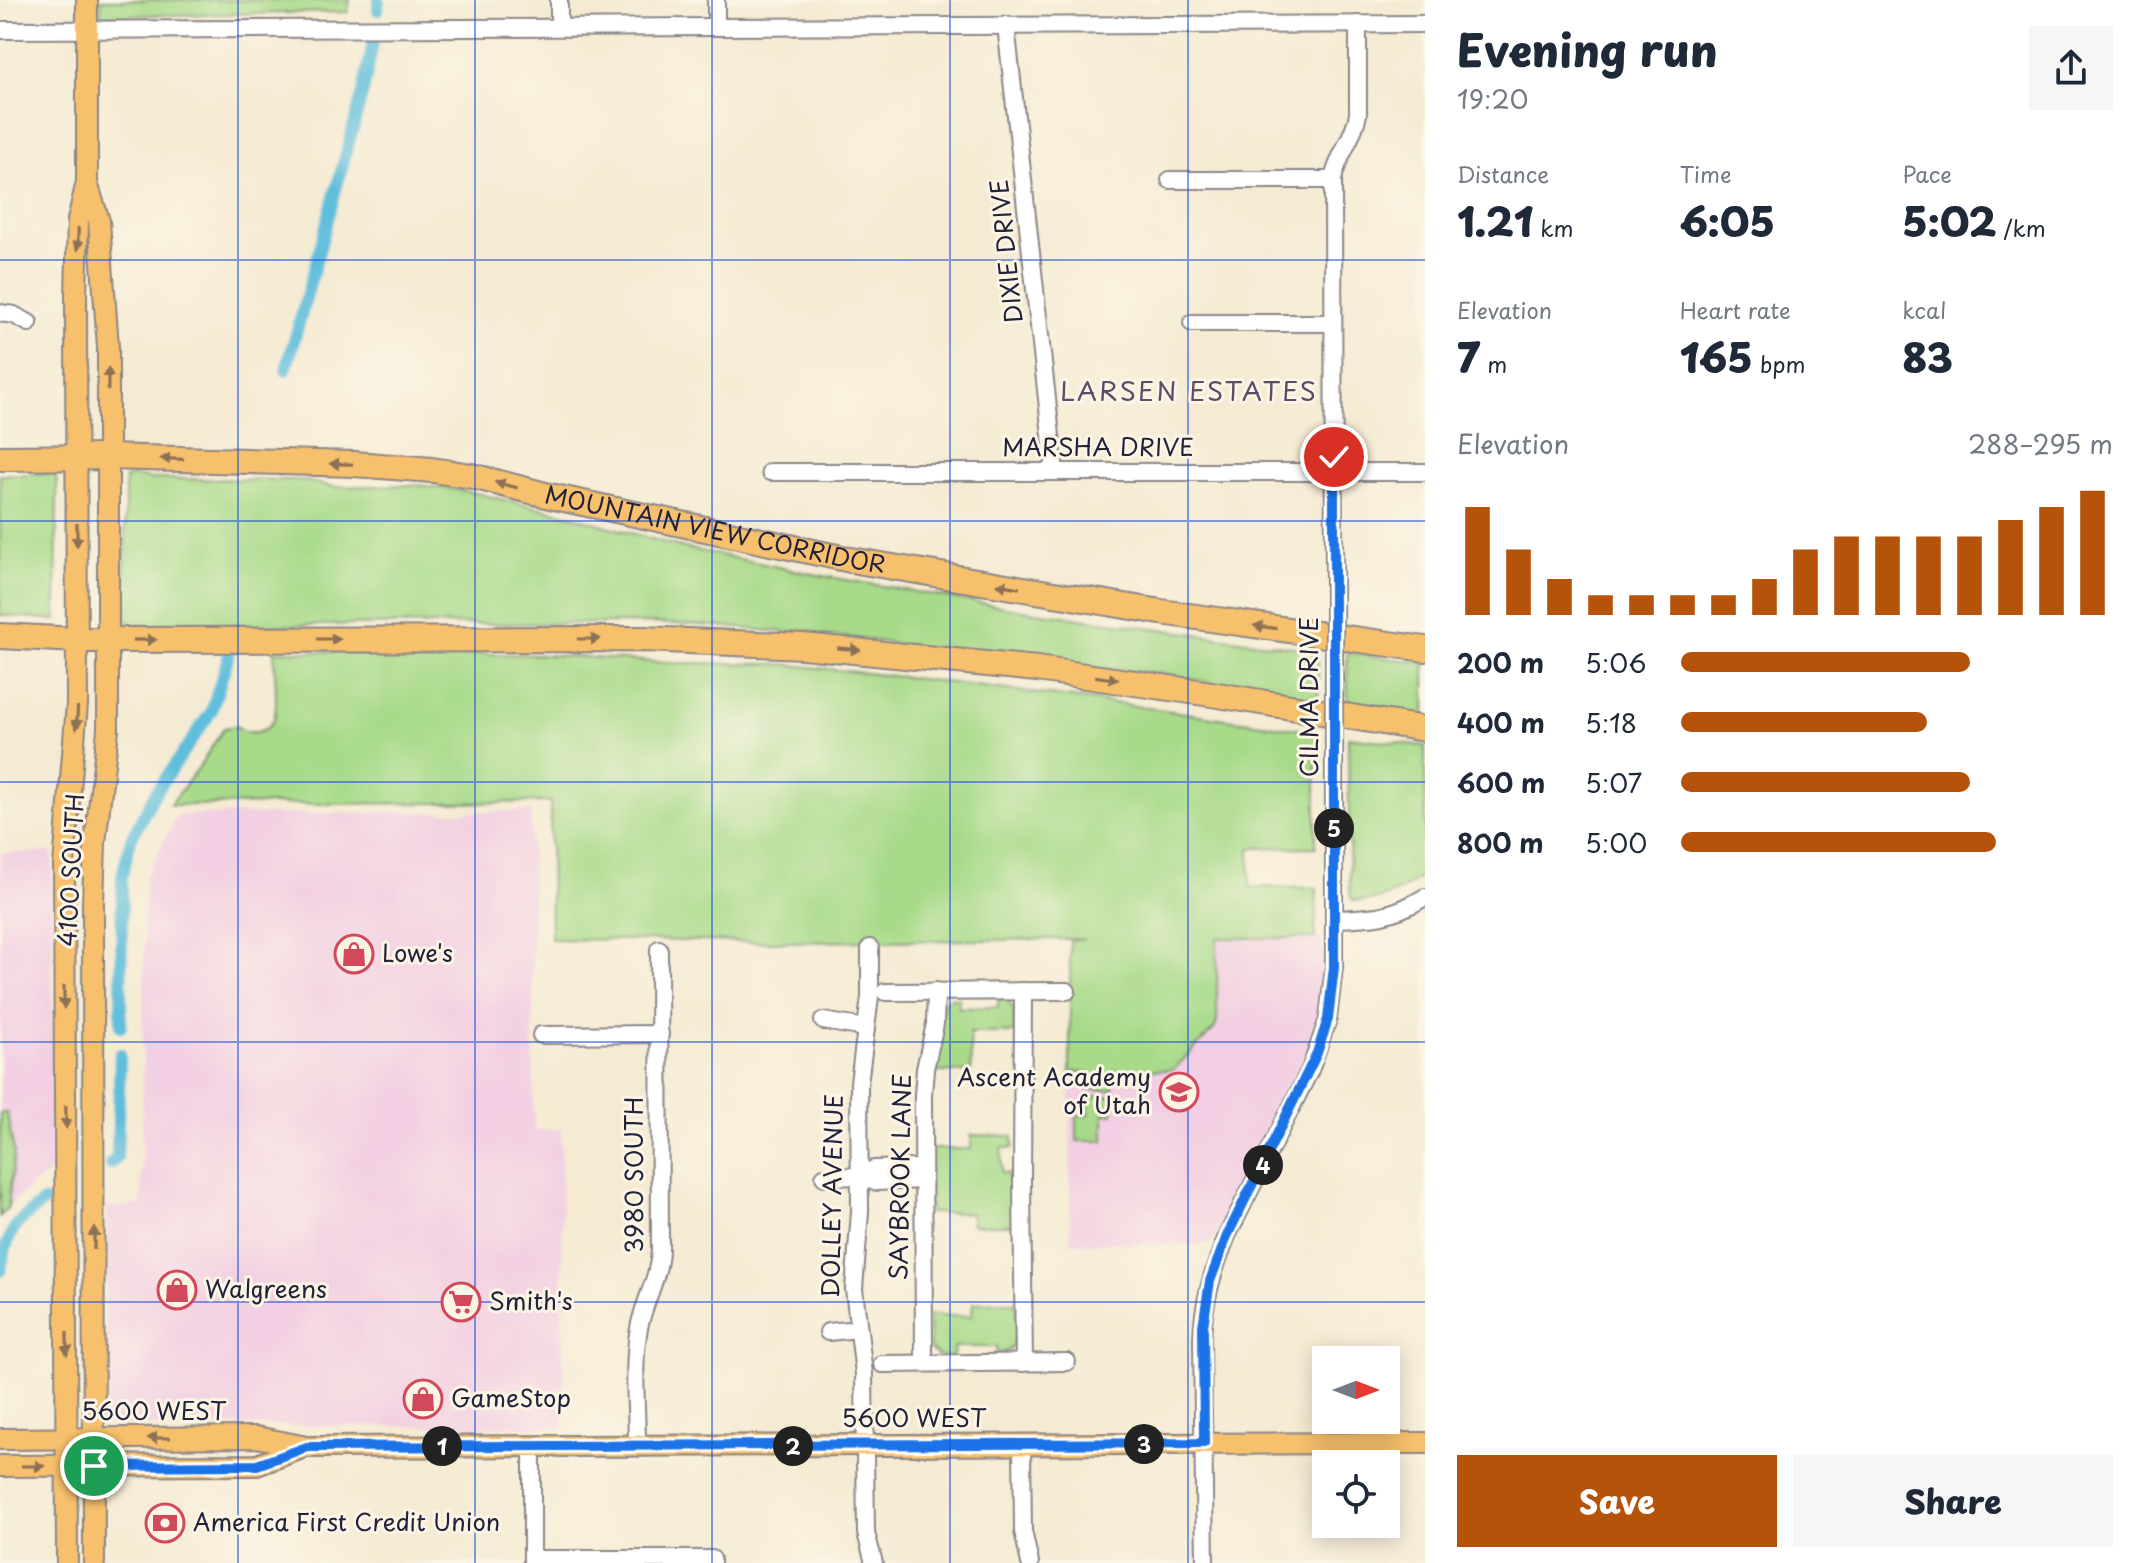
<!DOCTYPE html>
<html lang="en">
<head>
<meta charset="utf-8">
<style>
  body { margin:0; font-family:"Playpen Sans",sans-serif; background:#f6f6f7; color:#1f2937; height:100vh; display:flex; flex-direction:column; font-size:30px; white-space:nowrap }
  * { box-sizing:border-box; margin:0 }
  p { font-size:26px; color:#747a83 }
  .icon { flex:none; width:44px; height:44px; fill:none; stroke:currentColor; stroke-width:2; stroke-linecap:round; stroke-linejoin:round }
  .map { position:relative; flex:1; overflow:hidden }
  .details { display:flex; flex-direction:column; background:#fff; width:720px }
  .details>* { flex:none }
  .needle { width:52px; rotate:90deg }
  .fabs { position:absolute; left:1312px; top:1346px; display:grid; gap:16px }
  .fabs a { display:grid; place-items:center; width:88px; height:88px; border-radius:0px; background:#fff; box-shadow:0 4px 20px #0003; font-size:40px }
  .pin { position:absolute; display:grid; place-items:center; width:68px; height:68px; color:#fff; margin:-34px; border:4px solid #fff; border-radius:50%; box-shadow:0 2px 8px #0007 }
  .km { position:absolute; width:40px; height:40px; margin:-20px; border-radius:50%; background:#222; color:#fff; font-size:22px; line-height:40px; text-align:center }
  .round { display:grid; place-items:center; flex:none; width:84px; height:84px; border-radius:0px; background:#f6f6f7 }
  .overview { display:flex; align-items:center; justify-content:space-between; height:136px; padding:0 32px }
  h1 { font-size:44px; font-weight:800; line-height:60px }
  .figures { display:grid; grid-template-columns:repeat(3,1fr); gap:12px; height:136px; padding:8px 32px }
  .figures div { display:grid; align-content:center }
  .figures b { font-size:40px; font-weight:800 }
  .figures small { font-size:22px; font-weight:400 }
  .figures p { font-size:22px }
  .chart { height:224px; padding:16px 32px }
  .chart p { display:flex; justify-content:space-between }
  .chart svg { width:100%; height:144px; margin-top:8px; stroke:#b45309; stroke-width:6 }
  .primary-button { display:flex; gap:16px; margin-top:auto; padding:16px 32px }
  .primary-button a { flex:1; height:92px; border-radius:0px; background:#b45309; color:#fff; font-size:32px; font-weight:800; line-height:92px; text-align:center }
  .primary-button a+a { background:#f6f6f7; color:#1f2937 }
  ul { padding:0 32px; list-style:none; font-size:26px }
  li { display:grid; grid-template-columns:128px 96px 1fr; align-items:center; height:60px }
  li i { height:20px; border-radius:10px; background:#b45309 }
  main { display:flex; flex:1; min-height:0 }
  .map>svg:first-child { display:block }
  .built { fill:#f2cfe2 }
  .green { fill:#a8da89; stroke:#657e62; stroke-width:2 }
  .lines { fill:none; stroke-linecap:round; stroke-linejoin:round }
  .canal { stroke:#5ebedc; stroke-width:12 }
  .minor-casing { stroke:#8c8687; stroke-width:20 }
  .major-casing { stroke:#8c8687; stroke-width:24 }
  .highway-casing { stroke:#8c8687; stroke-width:28 }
  .minor { stroke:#fff; stroke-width:16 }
  .major { stroke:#f7c06c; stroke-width:20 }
  .highway { stroke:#f7c06c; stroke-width:24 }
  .minor-bridge-casing { stroke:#8c8687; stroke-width:20; stroke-linecap:butt }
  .minor-bridge { stroke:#fff; stroke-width:16 }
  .oneway { fill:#8c7154 }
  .route-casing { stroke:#fff; stroke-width:16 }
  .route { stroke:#1a73e8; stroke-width:10 }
  .grid { fill:none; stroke:#1d4ed8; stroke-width:2; stroke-opacity:0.55 }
  .labels { text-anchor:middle; stroke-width:6; stroke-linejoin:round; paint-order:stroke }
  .street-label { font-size:24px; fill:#22223b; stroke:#fcf5e5 }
  .poi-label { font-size:24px; fill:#22223b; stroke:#fcf5e5; text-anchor:start }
  .neighbourhood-label { font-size:26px; letter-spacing:2px; fill:#5d4c66; stroke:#fcf5e5 }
</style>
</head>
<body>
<main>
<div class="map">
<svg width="1425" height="1563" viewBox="0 0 1425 1563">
  <rect width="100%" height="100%" fill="#fcf5e5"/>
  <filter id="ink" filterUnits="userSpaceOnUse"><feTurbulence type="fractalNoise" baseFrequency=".0125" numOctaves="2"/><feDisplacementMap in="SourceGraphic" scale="16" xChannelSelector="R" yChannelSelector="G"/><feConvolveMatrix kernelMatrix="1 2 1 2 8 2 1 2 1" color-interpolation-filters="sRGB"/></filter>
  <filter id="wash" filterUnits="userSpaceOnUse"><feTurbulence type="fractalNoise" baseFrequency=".006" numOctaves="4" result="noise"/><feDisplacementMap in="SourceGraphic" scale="32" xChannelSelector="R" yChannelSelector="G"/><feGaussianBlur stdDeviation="1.8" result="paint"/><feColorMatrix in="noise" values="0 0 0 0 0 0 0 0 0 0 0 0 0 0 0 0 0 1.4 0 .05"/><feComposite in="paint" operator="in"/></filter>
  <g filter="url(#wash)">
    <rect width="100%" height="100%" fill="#f5ebd3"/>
    <g class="built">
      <path d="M531 811 534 1130 561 1129 564 1427 106 1425 107 1207 141 1205 145 878 177 815Z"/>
      <path d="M52 852V1171L33 1184 8 1207 0 1217V853Z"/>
      <path d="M1217 937H1322L1323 965 1318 1008 1307 1047 1296 1076 1211 1244 1070 1243V940Z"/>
    </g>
    <g class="green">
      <path d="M101 0H350L348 12 101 16Z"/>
      <path d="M55 473 57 484 56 620 0 615V475Z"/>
      <path d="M133 476 151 479 299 480 334 487 416 485 466 491 562 513 680 547 823 576 1028 611 1313 650 1318 652V707L1173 675 1044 663 861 639 717 626 648 623 128 626V621L125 616V478Z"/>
      <path d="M274 651 548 655 672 663 781 664 912 678 1121 704 1318 732 1316 762V847L1250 848V887L1317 888 1315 938H1217V1021L1215 1028 1173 1070 1113 1071V1090H1088V1072H1070V940L1085 939 768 942 551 939 550 802 170 805 199 767 224 728 236 726C250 737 271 733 275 714 278 701 274 665 274 651Z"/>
      <path d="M1347 653 1425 663V717L1348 711Z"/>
      <path d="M1348 737 1425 746V875C1404 889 1379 905 1353 900L1350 895Z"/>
      <path d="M951 998H959V1008L998 1007V998L1007 999 1014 1010V1033H970L971 1072H930L942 1007 945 1001Z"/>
      <path d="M1088 1096H1113V1114H1104V1141H1077V1115H1089Z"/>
      <path d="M0 1113H7L14 1152 8 1207 0 1217Z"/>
      <path d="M971 1135 1013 1136V1148H1002V1173L1012 1174 1013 1225H972L971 1213H929V1149H971Z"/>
      <path d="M1015 1302C1018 1320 1021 1354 997 1354L996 1347H954L953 1357 938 1356 930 1348 929 1316H972L973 1303Z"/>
    </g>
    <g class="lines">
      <g class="canal">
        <path d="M378 10 379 0"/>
        <path d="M286 370 363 92 373 43"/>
        <path d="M121 1026 122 876 131 839 154 795 211 712 230 651"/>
        <path d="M110 1164 117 1158 120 1054"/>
        <path d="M0 1271C10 1231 10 1226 44 1202"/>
      </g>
    </g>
  </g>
  <g filter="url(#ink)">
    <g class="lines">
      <g class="minor-casing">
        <g id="minor">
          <path d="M559 0V27"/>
          <path d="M716 0V26"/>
          <path d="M1006 25 1055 472"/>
          <path d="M0 30 1425 24"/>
          <path d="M1170 180H1333"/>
          <path d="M0 313 14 315 29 323"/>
          <path d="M1192 323H1333"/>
          <path d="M770 472H1425"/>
          <path d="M1334 596 1333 180C1337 156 1354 138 1358 114V24"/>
          <path d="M1334 919C1371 918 1393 917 1425 897"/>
          <path d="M870 948V997L859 1083 860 1212 854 1289 864 1374 866 1533 874 1563"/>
          <path d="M1023 991 1022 1184 1024 1363"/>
          <path d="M885 992 1067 991"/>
          <path d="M823 1021 866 1028"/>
          <path d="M541 1035 660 1034"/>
          <path d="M860 1176 874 1169 923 1168"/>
          <path d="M824 1177 860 1176 875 1182 923 1180"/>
          <path d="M828 1332 858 1329"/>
          <path d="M924 1363 923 1095 925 1069 935 1024 936 991"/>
          <path d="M882 1364 1067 1362"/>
          <path d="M1022 1445 1023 1531 1030 1563"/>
          <path d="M532 1446V1563"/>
          <path d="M637 1446C637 1409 632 1364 639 1328 644 1301 659 1278 660 1250L659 949"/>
          <path d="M532 1559H712V1563"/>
          <path d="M1205 1563 1202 1339C1203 1302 1213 1270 1227 1236L1310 1070 1328 1019 1334 967V751"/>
        </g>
      </g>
      <g class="major-casing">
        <g id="major">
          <path d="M88 186 99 221 108 347V730L95 843 93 903 94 1563"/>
          <path d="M0 1439 256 1437 307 1447 1425 1443"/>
          <path d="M0 1466 257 1465 305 1447"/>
          <path d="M67 1563 64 865 77 704 76 296 78 220 87 182V0"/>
        </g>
      </g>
      <g class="highway-casing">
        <g id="highway">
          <path id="s1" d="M0 458 108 457 354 464 432 470 472 476 550 496 851 560 1161 612 1425 649"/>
          <path d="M0 636 78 640 643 639 803 646 1037 669 1218 695 1425 729"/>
        </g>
      </g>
      <use href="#minor" class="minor"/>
      <use href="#major" class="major"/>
      <use href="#highway" class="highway"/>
      <g class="minor-bridge-casing">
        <path id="minor-bridge" d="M1334 596V751"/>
      </g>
      <use href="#minor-bridge" class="minor-bridge"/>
    </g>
    <defs><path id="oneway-solid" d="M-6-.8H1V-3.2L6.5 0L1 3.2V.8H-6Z" transform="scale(2)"/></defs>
    <g class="oneway">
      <use href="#oneway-solid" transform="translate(78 239) rotate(91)"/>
      <use href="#oneway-solid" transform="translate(108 379) rotate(-89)"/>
      <use href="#oneway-solid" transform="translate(172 459) rotate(-178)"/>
      <use href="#oneway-solid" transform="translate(341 464) rotate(-179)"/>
      <use href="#oneway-solid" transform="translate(506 485) rotate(-166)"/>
      <use href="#oneway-solid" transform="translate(77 535) rotate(90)"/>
      <use href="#oneway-solid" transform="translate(1008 586) rotate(-170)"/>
      <use href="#oneway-solid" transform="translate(1265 627) rotate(-172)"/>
      <use href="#oneway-solid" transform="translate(329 639)"/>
      <use href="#oneway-solid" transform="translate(589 639)"/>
      <use href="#oneway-solid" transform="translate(145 640) rotate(-1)"/>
      <use href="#oneway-solid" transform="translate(849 649) rotate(5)"/>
      <use href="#oneway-solid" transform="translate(1107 678) rotate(8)"/>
      <use href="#oneway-solid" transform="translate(77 718) rotate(93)"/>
      <use href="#oneway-solid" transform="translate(64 997) rotate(90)"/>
      <use href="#oneway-solid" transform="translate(66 1117) rotate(89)"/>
      <use href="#oneway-solid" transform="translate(94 1238) rotate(-90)"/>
      <use href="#oneway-solid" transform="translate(67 1344) rotate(90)"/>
      <use href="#oneway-solid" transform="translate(159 1438) rotate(180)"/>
      <use href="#oneway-solid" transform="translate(33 1466)"/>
    </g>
  </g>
  <g class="lines" filter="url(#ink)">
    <g class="route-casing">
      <path id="route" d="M94 1466 257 1465 307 1447 1204 1443 1203 1326 1210 1281 1227 1236 1317 1053 1328 1019 1334 967V457"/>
    </g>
    <use href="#route" class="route"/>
  </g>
  <path class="grid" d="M238 0V1563M475 0V1563M712 0V1563M950 0V1563M1188 0V1563M0 260H1425M0 521H1425M0 782H1425M0 1042H1425M0 1302H1425"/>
  <defs>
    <g id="shop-ring" transform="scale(2)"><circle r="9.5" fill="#fcf5e5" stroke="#d1495b" stroke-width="1.5"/><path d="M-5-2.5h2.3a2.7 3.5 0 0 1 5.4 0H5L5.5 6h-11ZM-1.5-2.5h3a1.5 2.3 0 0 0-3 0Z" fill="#d1495b"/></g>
    <g id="school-ring" transform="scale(2)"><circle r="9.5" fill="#fcf5e5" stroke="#d1495b" stroke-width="1.5"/><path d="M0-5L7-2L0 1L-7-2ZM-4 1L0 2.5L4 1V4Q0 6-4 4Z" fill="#d1495b"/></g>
    <g id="supermarket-ring" transform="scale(2)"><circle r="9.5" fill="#fcf5e5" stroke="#d1495b" stroke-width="1.5"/><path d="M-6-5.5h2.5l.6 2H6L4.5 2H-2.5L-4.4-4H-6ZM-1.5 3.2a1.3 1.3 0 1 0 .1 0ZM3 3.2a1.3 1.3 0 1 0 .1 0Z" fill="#d1495b"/></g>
    <g id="bank-ring" transform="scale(2)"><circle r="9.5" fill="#fcf5e5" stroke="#d1495b" stroke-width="1.5"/><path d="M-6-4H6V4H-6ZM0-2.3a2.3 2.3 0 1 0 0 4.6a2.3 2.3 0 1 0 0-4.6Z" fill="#d1495b"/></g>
  </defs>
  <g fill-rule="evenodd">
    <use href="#shop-ring" x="354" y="954"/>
    <use href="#school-ring" x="1179" y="1092"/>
    <use href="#shop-ring" x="177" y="1290"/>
    <use href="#supermarket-ring" x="461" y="1302"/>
    <use href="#shop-ring" x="423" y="1399"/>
    <use href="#bank-ring" x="165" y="1523"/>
  </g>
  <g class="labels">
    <g class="street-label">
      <text transform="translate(1007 251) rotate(-96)" y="8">DIXIE DRIVE</text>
      <text x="1098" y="456">MARSHA DRIVE</text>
      <text dy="8" stroke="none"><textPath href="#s1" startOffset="722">MOUNTAIN VIEW CORRIDOR</textPath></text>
      <text transform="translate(1310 697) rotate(-90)" y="8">CILMA DRIVE</text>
      <text transform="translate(72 870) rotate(-87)" y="8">4100 SOUTH</text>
      <text transform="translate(635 1175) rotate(-90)" y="8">3980 SOUTH</text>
      <text transform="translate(901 1177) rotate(-89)" y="8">SAYBROOK LANE</text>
      <text transform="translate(833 1196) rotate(-89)" y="8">DOLLEY AVENUE</text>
      <text x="154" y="1420">5600 WEST</text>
      <text x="914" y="1427">5600 WEST</text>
    </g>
    <g class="poi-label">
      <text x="382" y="962">Lowe's</text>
      <text x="1151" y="1086" text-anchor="end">Ascent Academy<tspan x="1151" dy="28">of Utah</tspan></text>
      <text x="205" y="1298">Walgreens</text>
      <text x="489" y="1310">Smith's</text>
      <text x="451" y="1407">GameStop</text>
      <text x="193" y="1531">America First Credit Union</text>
    </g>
    <g class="neighbourhood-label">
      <text x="1189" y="401">LARSEN ESTATES</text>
    </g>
  </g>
</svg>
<div class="fabs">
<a><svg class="needle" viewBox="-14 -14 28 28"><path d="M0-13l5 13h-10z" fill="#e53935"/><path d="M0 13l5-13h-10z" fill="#747a83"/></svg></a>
<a><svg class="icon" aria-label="locate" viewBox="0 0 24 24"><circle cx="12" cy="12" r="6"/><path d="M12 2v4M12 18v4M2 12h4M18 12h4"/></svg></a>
</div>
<div class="pin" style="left:94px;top:1466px;background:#1e9e55"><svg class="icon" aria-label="arrive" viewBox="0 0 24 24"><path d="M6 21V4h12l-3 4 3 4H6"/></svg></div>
<div class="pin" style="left:1334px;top:457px;background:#d93025"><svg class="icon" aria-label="check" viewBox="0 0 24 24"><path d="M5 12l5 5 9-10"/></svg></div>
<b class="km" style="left:442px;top:1446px">1</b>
<b class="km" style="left:793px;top:1446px">2</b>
<b class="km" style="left:1144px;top:1444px">3</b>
<b class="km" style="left:1263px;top:1165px">4</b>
<b class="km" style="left:1334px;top:828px">5</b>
</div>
<section class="details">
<div class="overview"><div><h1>Evening run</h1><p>19:20</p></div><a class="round"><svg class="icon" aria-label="share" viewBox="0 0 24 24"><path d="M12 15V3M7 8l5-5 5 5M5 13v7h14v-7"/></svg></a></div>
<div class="figures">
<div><p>Distance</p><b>1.21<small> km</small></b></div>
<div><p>Time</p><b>6:05</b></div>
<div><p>Pace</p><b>5:02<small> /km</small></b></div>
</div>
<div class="figures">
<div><p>Elevation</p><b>7<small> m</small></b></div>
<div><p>Heart rate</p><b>165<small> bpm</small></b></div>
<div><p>kcal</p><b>83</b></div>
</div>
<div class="chart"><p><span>Elevation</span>288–295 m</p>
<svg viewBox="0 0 160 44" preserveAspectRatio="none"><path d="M5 44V11M15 44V24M25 44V33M35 44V38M45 44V38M55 44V38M65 44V38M75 44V33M85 44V24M95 44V20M105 44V20M115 44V20M125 44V20M135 44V15M145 44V11M155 44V6"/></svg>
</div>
<ul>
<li><b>200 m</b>5:06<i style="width:67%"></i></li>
<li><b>400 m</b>5:18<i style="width:57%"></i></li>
<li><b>600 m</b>5:07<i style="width:67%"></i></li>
<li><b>800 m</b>5:00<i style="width:73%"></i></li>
</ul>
<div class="primary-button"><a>Save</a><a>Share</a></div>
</section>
</main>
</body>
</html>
